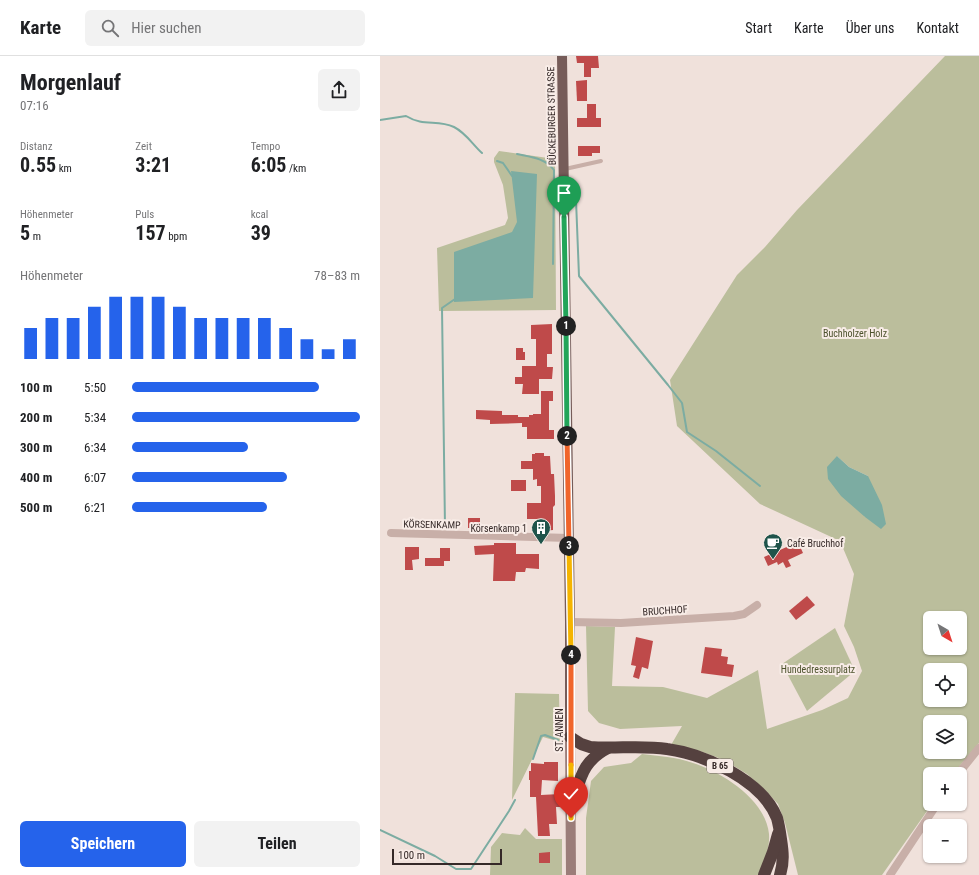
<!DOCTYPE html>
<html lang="de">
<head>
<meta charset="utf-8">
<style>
  body { margin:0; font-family:"Roboto Condensed",sans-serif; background:#f2f2f2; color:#202124; height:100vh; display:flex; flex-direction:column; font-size:15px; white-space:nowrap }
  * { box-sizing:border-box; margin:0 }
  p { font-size:13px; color:#757577 }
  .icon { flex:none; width:22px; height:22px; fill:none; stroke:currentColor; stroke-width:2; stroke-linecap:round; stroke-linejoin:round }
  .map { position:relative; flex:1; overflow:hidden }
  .sheet { display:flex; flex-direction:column; background:#fff; width:380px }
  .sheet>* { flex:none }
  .needle { width:26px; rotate:141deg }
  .fabs { position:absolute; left:543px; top:555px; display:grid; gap:8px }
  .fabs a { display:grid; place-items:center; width:44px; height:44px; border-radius:6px; background:#fff; box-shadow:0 1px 3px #0004; font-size:20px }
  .scale { position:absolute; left:12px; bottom:10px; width:110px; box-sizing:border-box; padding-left:4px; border:2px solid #352928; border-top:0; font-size:11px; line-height:14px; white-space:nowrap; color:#352928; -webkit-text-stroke:3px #f8ece7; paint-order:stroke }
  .pin { position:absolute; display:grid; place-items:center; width:34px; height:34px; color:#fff; margin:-41px -17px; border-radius:50% 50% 50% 0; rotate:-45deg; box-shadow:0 0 4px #0007 }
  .pin .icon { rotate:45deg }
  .km { position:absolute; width:20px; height:20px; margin:-10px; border-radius:50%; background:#222; color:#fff; font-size:11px; line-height:20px; text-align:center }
  .round { display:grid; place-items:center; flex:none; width:42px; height:42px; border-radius:6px; background:#f2f2f2 }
  .summary { display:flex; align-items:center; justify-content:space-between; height:68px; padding:0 20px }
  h1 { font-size:22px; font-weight:700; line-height:30px }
  .stats { display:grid; grid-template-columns:repeat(3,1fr); gap:6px; height:68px; padding:4px 20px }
  .stats div { display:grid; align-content:center }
  .stats b { font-size:20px; font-weight:700 }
  .stats small { font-size:11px; font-weight:400 }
  .stats p { font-size:11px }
  .chart { height:112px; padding:8px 20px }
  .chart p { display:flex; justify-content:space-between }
  .chart svg { width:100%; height:72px; margin-top:4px; stroke:#2563eb; stroke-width:6 }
  .button { display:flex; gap:8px; margin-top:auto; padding:8px 20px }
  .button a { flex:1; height:46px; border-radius:6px; background:#2563eb; color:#fff; font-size:16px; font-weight:700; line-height:46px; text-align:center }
  .button a+a { background:#f2f2f2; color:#202124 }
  ul { padding:0 20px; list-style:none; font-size:13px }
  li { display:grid; grid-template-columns:64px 48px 1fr; align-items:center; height:30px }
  li i { height:10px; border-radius:5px; background:#2563eb }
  header { display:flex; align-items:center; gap:24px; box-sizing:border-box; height:56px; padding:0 20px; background:#fff; border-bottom:1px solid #e0e0e0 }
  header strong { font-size:19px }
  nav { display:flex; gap:22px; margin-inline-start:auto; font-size:14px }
  .search { width:280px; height:36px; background:#f2f2f2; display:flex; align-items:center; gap:10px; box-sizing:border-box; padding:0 14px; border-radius:6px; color:#757577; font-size:15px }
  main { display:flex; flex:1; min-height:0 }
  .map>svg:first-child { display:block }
  .green { fill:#bbbe9c; fill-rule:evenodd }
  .water { fill:#7caca2 }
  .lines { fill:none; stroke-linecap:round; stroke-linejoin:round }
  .stream { stroke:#7caca2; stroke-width:2 }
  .building { fill:#bf4a4a }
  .lane { stroke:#c8afa8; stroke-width:4 }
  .street { stroke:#c8afa8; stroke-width:8 }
  .secondary { stroke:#9b7d79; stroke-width:10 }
  .primary { stroke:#765c59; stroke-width:10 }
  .highway { stroke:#55413f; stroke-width:12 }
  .split-1-casing { stroke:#fff; stroke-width:8 }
  .split-2-casing { stroke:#fff; stroke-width:8 }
  .split-3-casing { stroke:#fff; stroke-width:8 }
  .split-4-casing { stroke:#fff; stroke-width:8 }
  .split-5-casing { stroke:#fff; stroke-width:8 }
  .split-6-casing { stroke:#fff; stroke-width:8 }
  .split-1 { stroke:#22a559; stroke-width:5 }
  .split-2 { stroke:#22a559; stroke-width:5 }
  .split-3 { stroke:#f0652b; stroke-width:5 }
  .split-4 { stroke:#f5b400; stroke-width:5 }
  .split-5 { stroke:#f0652b; stroke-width:5 }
  .split-6 { stroke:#f5b400; stroke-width:5 }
  .labels { text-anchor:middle; stroke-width:4; stroke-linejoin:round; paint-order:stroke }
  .shield { fill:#f8ece7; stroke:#706461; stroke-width:1 }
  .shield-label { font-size:9px; font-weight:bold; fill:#352928 }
  .street-label { font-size:10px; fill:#352928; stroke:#f8ece7 }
  .park-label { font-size:10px; fill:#4d522d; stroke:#f8ece7 }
  .poi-label { font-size:10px; fill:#352928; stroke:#f8ece7; text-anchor:end }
</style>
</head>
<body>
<header>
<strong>Karte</strong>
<div class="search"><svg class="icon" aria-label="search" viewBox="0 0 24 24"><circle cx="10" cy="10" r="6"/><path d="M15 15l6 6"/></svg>Hier suchen</div>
<nav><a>Start</a><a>Karte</a><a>Über uns</a><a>Kontakt</a></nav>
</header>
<main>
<section class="sheet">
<div class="summary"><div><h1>Morgenlauf</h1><p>07:16</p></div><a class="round"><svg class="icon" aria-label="share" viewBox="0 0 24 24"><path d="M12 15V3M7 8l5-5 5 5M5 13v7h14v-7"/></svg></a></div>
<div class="stats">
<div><p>Distanz</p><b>0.55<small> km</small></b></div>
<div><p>Zeit</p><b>3:21</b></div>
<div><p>Tempo</p><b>6:05<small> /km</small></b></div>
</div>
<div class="stats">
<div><p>Höhenmeter</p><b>5<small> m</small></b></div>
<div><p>Puls</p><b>157<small> bpm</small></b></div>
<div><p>kcal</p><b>39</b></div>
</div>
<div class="chart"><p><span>Höhenmeter</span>78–83 m</p>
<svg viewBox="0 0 160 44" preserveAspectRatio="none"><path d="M5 44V25M15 44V19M25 44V19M35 44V12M45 44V6M55 44V6M65 44V6M75 44V12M85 44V19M95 44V19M105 44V19M115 44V19M125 44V25M135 44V32M145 44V38M155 44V32"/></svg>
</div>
<ul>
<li><b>100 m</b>5:50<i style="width:82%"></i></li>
<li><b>200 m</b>5:34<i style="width:100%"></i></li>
<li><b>300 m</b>6:34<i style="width:51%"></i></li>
<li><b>400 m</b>6:07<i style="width:68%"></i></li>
<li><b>500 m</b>6:21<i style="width:59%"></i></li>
</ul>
<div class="button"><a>Speichern</a><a>Teilen</a></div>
</section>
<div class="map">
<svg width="599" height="819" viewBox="0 0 599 819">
  <rect width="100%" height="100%" fill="#f0e1db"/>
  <g class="green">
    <path d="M565 0H599V687L573 718H550V748H552L502 819H418L405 767 398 748 385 734 367 718 344 704 320 695 291 689 302 670 240 673 219 667 208 655 206 570 235 571 232 630 283 631 327 642 378 614 387 673 442 654 468 642 482 615 474 591 464 570 474 518 460 485 380 448 297 370 290 324 357 219 385 191 417 154ZM457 400 469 411 488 420 485 461ZM550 562H580V592H550ZM550 614H580V644H550ZM550 666H580V696H550Z"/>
    <path d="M119 95 175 103 176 254 59 255 57 192 125 169 128 162 123 129 114 106V102Z"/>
    <path d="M455 572 475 615 427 655 402 608Z"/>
    <path d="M135 637 179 638 180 686 163 681 132 744Z"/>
    <path d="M262 698C279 700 296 701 313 707 342 716 386 744 389 778 390 793 384 806 378 819H206V762L211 725 224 711 251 707Z"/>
    <path d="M145 772 156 783H182V819H110L111 791 122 777 140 779Z"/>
  </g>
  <g class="water">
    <path d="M131 115 157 118 153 242 74 246V196L132 176 137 166Z"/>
    <path d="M457 400 469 411 488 420 502 449 506 468 501 473 485 461 461 440 448 423 447 411Z"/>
  </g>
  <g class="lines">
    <g class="stream">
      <path d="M0 64 26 60C44 71 57 63 74 71 86 77 93 89 102 97"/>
      <path d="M137 98C151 101 165 102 174 114L173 208"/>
      <path d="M117 105 123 107 132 120"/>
      <path d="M196 144 199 220 288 329 302 347 307 376 336 395 380 430"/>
      <path d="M65 471 62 252 75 243"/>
      <path d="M153 703 161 680 165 679 178 684"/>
      <path d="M0 774 55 800 76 813H91L129 755 135 744"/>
    </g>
  </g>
  <g class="building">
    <path d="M196 0H218L219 12H211V21H204V7H197Z"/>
    <path d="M207 24V45H197L196 25Z"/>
    <path d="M207 48H216V62H221V71H197V62H207Z"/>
    <path d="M198 90H220V97H212V100H198Z"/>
    <path d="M172 268V298H167V311H173L172 323H159V338H142L143 328H135V321H142V310H156V283H151V269Z"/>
    <path d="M136 292H143V296H145V304H136Z"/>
    <path d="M161 335H173V345H169V374H174V383H147V371H142V367L110 368V364L96 363V354L122 355V359H138V361H149V359H153V358H161Z"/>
    <path d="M155 397H164V400H170L171 418H174L175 440V449L173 451V474L164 475V473H161V463H147V447H161V430H157V423L153 424V413H141V405H152V398H155Z"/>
    <rect x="131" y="424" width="15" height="11"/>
    <rect x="88" y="462" width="12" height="10"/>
    <path d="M418 486 423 497 408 504 411 510 406 512 403 506 398 509 397 506 388 510 384 501Z"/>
    <path d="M114 487H136V498H159V513L146 512 145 516H136L135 525H113L114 498 95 499 94 490 114 489Z"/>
    <path d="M25 491H39V503L32 504 33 514H25Z"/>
    <path d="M60 492H70V505H64V510H45V502H60Z"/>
    <path d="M427 540 435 549 416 564 409 555Z"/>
    <path d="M256 581 273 585 268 613 262 611 259 623 253 621 256 610 251 609Z"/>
    <path d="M325 591 342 593 341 600 348 601 347 608 354 609 352 621 321 617Z"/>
    <path d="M164 706H178V725L162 724 161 739 180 738V751H176L177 768H169L170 780H158L156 741H150V724H149V715H151V707L164 708Z"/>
    <path d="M170 796V807H159V797Z"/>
  </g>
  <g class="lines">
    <path class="lane" d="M185 113 221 105"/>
    <g class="street">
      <path d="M11 477 189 482"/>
      <path d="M190 566 241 567 354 560 364 558 377 549"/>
      <path d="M578 718 599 692"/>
      <path d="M510 819 557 748"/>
    </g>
    <path class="secondary" d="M190 681 191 819"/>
    <path class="primary" d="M182 0 190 566V681"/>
    <g class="highway">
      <path d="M190 681 201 688 210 691C235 693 262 689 287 693 324 698 382 724 397 762 399 769 400 776 401 783 403 796 404 806 400 819"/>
      <path d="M191 750C201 723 201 706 228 692"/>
      <path d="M384 819 393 796 398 778"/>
    </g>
  </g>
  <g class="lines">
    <g class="split-1-casing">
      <path id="split-1" d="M184 161 186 270"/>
    </g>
    <g class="split-2-casing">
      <path id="split-2" d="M186 270 187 380"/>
    </g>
    <g class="split-3-casing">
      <path id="split-3" d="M187 380 189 490"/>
    </g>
    <g class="split-4-casing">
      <path id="split-4" d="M189 490 191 599"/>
    </g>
    <g class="split-5-casing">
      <path id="split-5" d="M191 599V709"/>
    </g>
    <g class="split-6-casing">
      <path id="split-6" d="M191 709V762"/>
    </g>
    <use href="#split-1" class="split-1"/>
    <use href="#split-2" class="split-2"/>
    <use href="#split-3" class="split-3"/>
    <use href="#split-4" class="split-4"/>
    <use href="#split-5" class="split-5"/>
    <use href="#split-6" class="split-6"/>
  </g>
  <defs>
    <g id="building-pin" transform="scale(1)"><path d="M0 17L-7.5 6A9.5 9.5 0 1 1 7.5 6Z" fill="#1f544b" stroke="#f8ece7"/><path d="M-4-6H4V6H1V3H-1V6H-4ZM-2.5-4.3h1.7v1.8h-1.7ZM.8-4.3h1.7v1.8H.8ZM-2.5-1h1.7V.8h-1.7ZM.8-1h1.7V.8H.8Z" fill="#fff"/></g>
    <g id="cafe-pin" transform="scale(1)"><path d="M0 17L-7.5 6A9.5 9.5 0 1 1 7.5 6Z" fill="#1f544b" stroke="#f8ece7"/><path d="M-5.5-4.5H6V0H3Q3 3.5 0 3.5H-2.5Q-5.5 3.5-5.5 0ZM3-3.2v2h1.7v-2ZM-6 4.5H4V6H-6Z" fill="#fff"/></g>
  </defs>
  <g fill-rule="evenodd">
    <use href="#building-pin" x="161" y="472"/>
    <use href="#cafe-pin" x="393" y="487"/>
  </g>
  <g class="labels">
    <rect class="shield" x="327" y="703" width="26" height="14" rx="3"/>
    <g class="shield-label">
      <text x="340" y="713">B 65</text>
    </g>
    <g class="street-label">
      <text transform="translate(171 60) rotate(-91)" y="4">BÜCKEBURGER STRASSE</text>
      <text transform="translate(52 468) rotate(1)" y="4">KÖRSENKAMP</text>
      <text transform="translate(285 554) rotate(-4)" y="4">BRUCHHOF</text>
      <text transform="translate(179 674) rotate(-90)" y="4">ST. ANNEN</text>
    </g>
    <g class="park-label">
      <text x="475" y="281">Buchholzer Holz</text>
      <text x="438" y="617">Hundedressurplatz</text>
    </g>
    <g class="poi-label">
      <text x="147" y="476">Körsenkamp 1</text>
      <text x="407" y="491" text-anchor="start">Café Bruchhof</text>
    </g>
  </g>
</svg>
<div class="fabs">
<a><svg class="needle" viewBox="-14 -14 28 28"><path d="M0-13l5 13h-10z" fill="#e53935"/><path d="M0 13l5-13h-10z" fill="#757577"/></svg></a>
<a><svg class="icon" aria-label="locate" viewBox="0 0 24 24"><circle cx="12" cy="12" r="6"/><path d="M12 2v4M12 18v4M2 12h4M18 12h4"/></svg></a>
<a><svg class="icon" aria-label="layers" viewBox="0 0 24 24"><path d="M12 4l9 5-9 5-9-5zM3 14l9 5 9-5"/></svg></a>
<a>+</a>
<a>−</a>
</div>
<div class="scale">100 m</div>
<div class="pin" style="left:184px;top:161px;background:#1e9e55"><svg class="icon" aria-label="arrive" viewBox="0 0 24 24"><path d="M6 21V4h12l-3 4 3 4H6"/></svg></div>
<div class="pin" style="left:191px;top:762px;background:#d93025"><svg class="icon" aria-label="check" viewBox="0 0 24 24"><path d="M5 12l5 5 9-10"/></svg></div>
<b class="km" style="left:186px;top:270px">1</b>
<b class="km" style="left:187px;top:380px">2</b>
<b class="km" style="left:189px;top:490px">3</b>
<b class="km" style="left:191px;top:599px">4</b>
</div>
</main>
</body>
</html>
